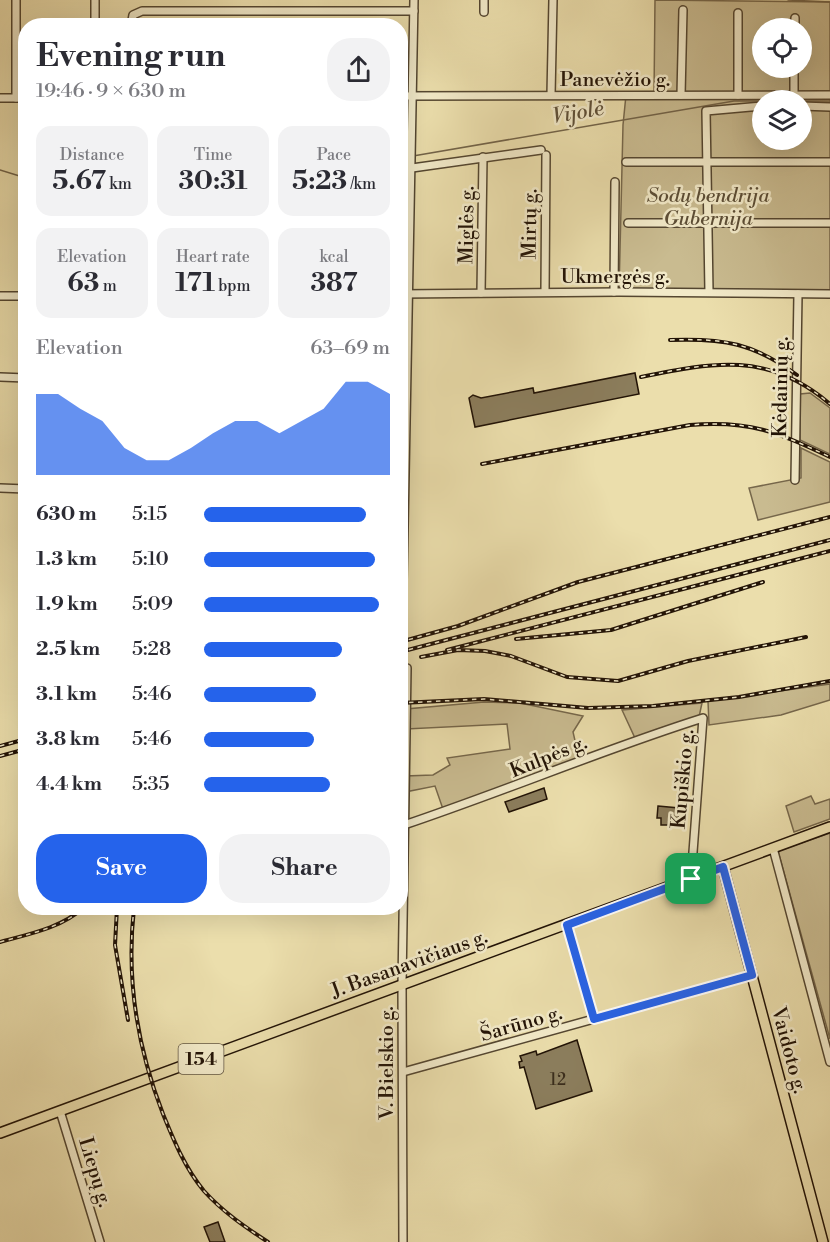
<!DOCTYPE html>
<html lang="en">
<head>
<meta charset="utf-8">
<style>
  body { margin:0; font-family:"Libre Bodoni",serif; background:#f2f2f3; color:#2b2b33; height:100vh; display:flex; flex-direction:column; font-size:22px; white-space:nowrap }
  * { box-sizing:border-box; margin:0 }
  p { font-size:20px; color:#7c7c81 }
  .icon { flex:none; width:33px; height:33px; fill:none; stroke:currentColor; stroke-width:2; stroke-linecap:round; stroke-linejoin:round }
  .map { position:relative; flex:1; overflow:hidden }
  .side { position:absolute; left:18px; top:18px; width:390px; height:897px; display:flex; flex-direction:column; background:#fff; border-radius:24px; box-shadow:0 6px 24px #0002 }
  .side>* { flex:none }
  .fabs { position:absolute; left:752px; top:18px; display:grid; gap:12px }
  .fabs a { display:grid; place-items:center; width:60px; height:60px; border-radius:50%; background:#fff; box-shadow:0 6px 24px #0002; font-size:30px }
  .pin { position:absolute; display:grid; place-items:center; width:51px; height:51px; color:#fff; margin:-26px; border-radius:12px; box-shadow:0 3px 9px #0006 }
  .round { display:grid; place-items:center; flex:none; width:63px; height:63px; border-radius:24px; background:#f2f2f3 }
  .summary { display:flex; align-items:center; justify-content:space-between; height:102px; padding:0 18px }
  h1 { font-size:33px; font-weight:800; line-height:45px }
  .stats { display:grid; grid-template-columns:repeat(3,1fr); gap:9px; height:102px; padding:6px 18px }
  .stats div { display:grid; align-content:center; border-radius:15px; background:#f2f2f3; text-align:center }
  .stats b { font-size:26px; font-weight:800 }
  .stats small { font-size:16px; font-weight:400 }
  .stats p { font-size:16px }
  .chart { height:168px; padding:12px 18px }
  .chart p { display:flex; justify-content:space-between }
  .chart svg { width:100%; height:108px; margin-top:6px; fill:#2563eb; opacity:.7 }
  .cta { display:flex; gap:12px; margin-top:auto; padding:12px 18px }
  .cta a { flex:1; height:69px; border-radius:24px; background:#2563eb; color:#fff; font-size:24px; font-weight:800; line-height:69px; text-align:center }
  .cta a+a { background:#f2f2f3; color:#2b2b33 }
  ul { padding:0 18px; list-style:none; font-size:20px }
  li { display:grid; grid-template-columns:96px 72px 1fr; align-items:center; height:45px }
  li i { height:15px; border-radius:8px; background:#2563eb }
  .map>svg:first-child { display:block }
  .green { fill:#c9bb90; stroke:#76674b; stroke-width:1.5; fill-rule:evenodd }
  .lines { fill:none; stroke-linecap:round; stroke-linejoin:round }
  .stream { stroke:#726348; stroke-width:1.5 }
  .building { fill:#8b7d5c; stroke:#221306; stroke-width:1.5 }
  .minor-casing { stroke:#544630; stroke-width:10 }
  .major-casing { stroke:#221306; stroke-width:12 }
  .minor { stroke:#f2eac9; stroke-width:7 }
  .major { stroke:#ebdeac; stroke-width:9 }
  .rail-casing { stroke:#221306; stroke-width:4 }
  .rail { stroke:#f2eac9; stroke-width:1.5; stroke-dasharray:4.5; stroke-linecap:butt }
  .route-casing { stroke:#fff; stroke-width:12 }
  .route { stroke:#2563eb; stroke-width:8 }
  .labels { text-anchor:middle; stroke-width:5; stroke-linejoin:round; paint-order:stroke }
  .number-label { font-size:16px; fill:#3c2e1c }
  .shield { fill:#f2eac9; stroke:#605440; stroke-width:1.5 }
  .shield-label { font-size:18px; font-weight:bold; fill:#221306 }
  .street-label { font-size:20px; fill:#221306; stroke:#f2eac9 }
  .park-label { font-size:20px; font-style:italic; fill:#5c4e36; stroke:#f2eac9 }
  .water-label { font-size:21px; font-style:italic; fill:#5e4f37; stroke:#f2eac9 }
</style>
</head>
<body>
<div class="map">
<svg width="830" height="1242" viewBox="0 0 830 1242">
  <rect width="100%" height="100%" fill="#ebdeac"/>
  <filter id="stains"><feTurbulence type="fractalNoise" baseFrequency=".00333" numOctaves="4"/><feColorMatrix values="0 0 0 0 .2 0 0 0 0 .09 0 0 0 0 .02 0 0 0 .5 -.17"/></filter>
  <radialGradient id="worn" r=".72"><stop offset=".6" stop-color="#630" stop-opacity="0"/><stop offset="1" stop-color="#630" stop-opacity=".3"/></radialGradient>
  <g class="green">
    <path d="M655 0 830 2V294L619 292 623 125 626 95H654ZM762 28H801V68H762ZM762 100H801V140H762Z"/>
    <path d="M810 393 830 408V454L800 440V394Z"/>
    <path d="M801 448 830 462V502L758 520 749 488 801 478Z"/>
    <path d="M830 684V700L781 715 709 725 708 701Z"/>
    <path d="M484 702 520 703 583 716 573 732 579 758 444 812 435 786 405 792V776L433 775 450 765 447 758 510 749 507 724 406 729V709Z"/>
    <path d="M702 703 699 717 635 738 622 710Z"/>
    <path d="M811 796 815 804 830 799V819L794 832 786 806Z"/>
    <path d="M830 833V1039L778 851Z"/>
  </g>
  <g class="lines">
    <g class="stream">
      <path d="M788 0 830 2"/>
      <path d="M801 101H830"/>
      <path d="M413 156 734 101H762"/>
      <path d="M400 159 408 157"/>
      <path d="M0 170 26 178"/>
    </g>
  </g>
  <g class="building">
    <path d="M635 373 639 394 475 427 469 398 473 395 481 398 533 388 534 393Z"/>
    <path d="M544 788 547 799 509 812 505 802Z"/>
    <path d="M658 806 679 808 678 819H669L668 825H661V818H657Z"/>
    <path d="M577 1040 592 1091 536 1109 524 1067 520 1068 519 1062 522 1061 520 1056 536 1051 537 1055Z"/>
    <path d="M218 1222 225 1242H210L204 1227Z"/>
  </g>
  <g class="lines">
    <g class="minor-casing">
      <g id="minor">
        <path d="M95 0V26"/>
        <path d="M484 0V12"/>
        <path d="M738 13V95"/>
        <path d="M131 26 133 15 142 11H414"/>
        <path d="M795 28V18"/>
        <path d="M551 95 553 0"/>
        <path d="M681 95 683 10"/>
        <path d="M794 95V68"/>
        <path d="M400 96 830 95"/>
        <path d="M0 98H26"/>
        <path d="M16 98V0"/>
        <path d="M801 106 830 107"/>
        <path d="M626 162H830"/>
        <path d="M412 168 541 150"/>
        <path d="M628 223H830"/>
        <path d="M545 292 546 155"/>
        <path d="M614 292 615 182"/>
        <path d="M709 292 706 111 762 106"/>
        <path d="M481 293 483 157"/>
        <path d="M400 294 619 292 830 294"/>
        <path d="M0 296H26"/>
        <path d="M0 377 26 378"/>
        <path d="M795 480 798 294"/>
        <path d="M0 488 26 489"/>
        <path d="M402 632 414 0"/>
        <path d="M404 825C505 791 602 750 703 718L691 879"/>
        <path d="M773 848 830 1062"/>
        <path d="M567 925 594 1019"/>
        <path d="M403 1072 752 975"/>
        <path d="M60 1111 100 1242"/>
        <path d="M403 1242 402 985 407 668"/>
      </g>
    </g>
    <g class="major-casing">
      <g id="major">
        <path d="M723 867 823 1242"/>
        <path d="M0 1133 830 827"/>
      </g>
    </g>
    <use href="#minor" class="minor"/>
    <use href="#major" class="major"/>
    <g class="rail-casing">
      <g id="rail">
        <path d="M670 340C724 338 753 343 797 375"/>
        <path d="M641 377C714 362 768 351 830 404"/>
        <path d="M482 464 690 425C750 420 777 432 830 457"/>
        <path d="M516 639 611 630 763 582"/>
        <path d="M400 642 458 626 578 582 830 517"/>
        <path d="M447 650 830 551"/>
        <path d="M400 652 830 540"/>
        <path d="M421 657 458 650 485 651 511 656 567 677 618 681 688 661 806 637"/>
        <path d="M400 662 405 661"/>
        <path d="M400 703 484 699 588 708 653 706 739 697 830 681"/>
        <path d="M0 746 26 739"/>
        <path d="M0 756 26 749"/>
        <path d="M24 762 26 761"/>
        <path d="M117 908 115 945 128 1020"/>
        <path d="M134 908C126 979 137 1047 163 1114 174 1141 185 1168 204 1191 223 1212 245 1227 268 1242"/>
        <path d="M0 942C29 934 61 928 83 908"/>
      </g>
    </g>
    <use href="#rail" class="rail"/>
  </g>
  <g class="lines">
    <g class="route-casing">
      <path id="route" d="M723 867 752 975 594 1019 567 925Z"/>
    </g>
    <use href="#route" class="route"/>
  </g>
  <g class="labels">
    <g class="number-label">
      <text x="558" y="1085">12</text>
    </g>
    <rect class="shield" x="178.5" y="1044" width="45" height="30" rx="4.5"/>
    <g class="shield-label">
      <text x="201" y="1065">154</text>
    </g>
    <g class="street-label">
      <text x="615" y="86">Panevėžio g.</text>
      <text transform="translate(529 224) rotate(-89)" y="7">Mirtų g.</text>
      <text transform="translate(466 225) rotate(-89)" y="7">Miglės g.</text>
      <text x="615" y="283">Ukmergės g.</text>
      <text transform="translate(780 387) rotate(-89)" y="7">Kėdainių g.</text>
      <text transform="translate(548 756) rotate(-22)" y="7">Kulpės g.</text>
      <text transform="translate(682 779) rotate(-85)" y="7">Kupiškio g.</text>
      <text transform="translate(409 963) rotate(-20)" y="7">J. Basanavičiaus g.</text>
      <text transform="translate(521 1023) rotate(-16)" y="7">Šarūno g.</text>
      <text transform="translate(790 1050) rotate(75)" y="7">Vaidoto g.</text>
      <text transform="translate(386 1063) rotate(-90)" y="7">V. Bielskio g.</text>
      <text transform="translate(96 1172) rotate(73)" y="7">Liepų g.</text>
    </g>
    <g class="park-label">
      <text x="708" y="202">Sodų bendrija<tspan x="708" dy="23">Gubernija</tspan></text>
    </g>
    <g class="water-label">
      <text transform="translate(578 112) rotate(-10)" y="7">Vijolė</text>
    </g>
  </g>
  <rect width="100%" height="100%" filter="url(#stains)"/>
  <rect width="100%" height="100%" fill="url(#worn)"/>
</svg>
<div class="fabs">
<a><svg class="icon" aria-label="locate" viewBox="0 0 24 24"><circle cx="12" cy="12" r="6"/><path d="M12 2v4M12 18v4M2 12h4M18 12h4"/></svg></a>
<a><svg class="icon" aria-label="layers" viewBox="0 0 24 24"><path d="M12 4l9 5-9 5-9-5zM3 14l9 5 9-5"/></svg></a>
</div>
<div class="pin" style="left:691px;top:879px;background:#1e9e55"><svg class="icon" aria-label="arrive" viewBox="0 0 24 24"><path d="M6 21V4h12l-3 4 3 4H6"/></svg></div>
<section class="side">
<div class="summary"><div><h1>Evening run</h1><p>19:46 · 9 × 630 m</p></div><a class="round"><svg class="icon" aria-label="share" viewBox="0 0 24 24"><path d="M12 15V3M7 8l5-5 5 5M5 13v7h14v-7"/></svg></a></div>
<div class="stats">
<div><p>Distance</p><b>5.67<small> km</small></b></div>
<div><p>Time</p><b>30:31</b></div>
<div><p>Pace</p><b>5:23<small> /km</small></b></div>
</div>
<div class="stats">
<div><p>Elevation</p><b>63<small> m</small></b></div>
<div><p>Heart rate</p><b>171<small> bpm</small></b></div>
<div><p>kcal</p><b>387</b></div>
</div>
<div class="chart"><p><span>Elevation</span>63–69 m</p>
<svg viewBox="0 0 160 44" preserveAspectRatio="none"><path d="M0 44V11L10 11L20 17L30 22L40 33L50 38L60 38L70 33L80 27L90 22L100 22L110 27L120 22L130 17L140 6L150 6L160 11V44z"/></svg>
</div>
<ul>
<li><b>630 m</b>5:15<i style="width:87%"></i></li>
<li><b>1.3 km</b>5:10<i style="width:92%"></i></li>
<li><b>1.9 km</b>5:09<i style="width:94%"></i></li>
<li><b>2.5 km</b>5:28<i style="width:74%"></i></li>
<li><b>3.1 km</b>5:46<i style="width:60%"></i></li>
<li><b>3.8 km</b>5:46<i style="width:59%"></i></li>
<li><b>4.4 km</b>5:35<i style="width:68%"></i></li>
</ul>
<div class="cta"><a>Save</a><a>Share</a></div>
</section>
</div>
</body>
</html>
